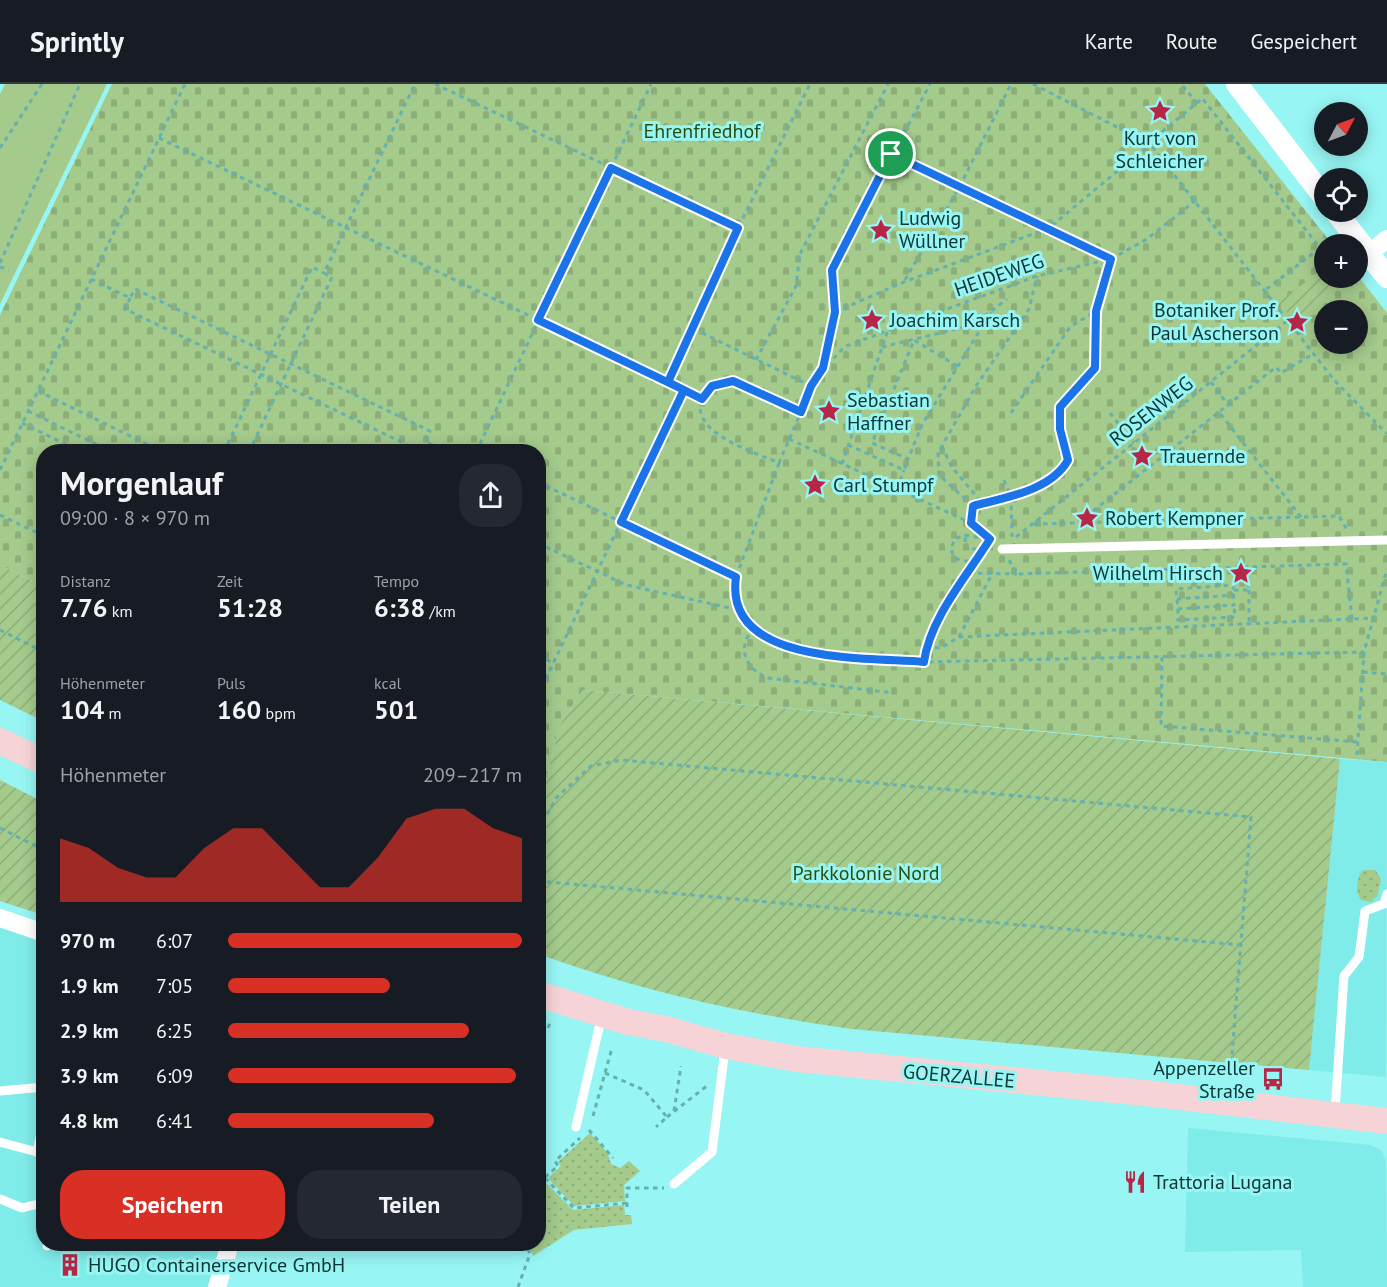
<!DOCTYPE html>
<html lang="de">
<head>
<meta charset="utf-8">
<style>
  body { margin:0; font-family:"PT Sans",sans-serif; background:#242831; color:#f1f3f6; height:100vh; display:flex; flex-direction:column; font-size:22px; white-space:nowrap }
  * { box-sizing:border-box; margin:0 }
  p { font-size:20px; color:#9ea1a6 }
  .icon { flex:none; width:33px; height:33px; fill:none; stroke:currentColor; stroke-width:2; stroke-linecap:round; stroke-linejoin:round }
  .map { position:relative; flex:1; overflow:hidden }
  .details { position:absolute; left:36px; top:360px; width:510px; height:807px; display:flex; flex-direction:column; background:#171b24; border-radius:24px; box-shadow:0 3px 15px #0003 }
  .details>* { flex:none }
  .needle { width:39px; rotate:49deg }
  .fabs { position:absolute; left:1314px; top:18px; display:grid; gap:12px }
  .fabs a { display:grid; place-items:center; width:54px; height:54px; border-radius:50%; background:#171b24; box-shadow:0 3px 15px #0003; font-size:30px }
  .pin { position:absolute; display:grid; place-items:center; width:51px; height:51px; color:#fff; margin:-26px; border:3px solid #fff; border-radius:50%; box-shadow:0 2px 6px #0007 }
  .round { display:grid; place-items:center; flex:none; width:63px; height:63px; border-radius:24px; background:#242831 }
  .summary { display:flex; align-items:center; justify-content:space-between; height:102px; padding:0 24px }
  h1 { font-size:33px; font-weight:700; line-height:45px }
  .figures { display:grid; grid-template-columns:repeat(3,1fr); gap:9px; height:102px; padding:6px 24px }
  .figures div { display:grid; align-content:center }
  .figures b { font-size:26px; font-weight:700 }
  .figures small { font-size:16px; font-weight:400 }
  .figures p { font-size:16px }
  .chart { height:168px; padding:12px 24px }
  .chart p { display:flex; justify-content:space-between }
  .chart svg { width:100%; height:108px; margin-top:6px; fill:#d93025; opacity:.7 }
  .button { display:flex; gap:12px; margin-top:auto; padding:12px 24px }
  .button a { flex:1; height:69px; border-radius:24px; background:#d93025; color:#fff; font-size:24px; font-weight:700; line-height:69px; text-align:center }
  .button a+a { background:#242831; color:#f1f3f6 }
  ul { padding:0 24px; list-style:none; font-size:20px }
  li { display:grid; grid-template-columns:96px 72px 1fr; align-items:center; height:45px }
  li i { height:15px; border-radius:8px; background:#d93025 }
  header { display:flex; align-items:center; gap:36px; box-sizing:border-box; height:84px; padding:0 30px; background:#171b24; border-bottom:2px solid #363941 }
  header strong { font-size:28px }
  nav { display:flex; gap:33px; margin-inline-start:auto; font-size:21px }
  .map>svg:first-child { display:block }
  .built { fill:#80ecea }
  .grass { fill:url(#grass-dots) }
  .cemetery { fill:url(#cemetery-stones); fill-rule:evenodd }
  .park { fill:#a4ca8c }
  .garden { fill:url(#garden-furrows) }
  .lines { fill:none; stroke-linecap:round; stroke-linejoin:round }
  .path { stroke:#65b1af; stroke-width:3; stroke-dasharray:4.5 4.5; stroke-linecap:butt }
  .service { stroke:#fff; stroke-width:9 }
  .minor { stroke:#fff; stroke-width:18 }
  .tertiary { stroke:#fff; stroke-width:22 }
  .secondary { stroke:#f6d3d7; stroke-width:26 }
  .route-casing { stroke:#fff; stroke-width:12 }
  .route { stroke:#1a73e8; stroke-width:8 }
  .labels { text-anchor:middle; stroke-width:6; stroke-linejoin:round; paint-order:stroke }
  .park-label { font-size:20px; fill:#2b4f0b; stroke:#97f5f3 }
  .poi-label { font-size:20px; fill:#0c3636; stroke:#97f5f3; text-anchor:start }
  .street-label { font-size:20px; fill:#0c3636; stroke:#97f5f3 }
</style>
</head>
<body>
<header>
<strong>Sprintly</strong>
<nav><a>Karte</a><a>Route</a><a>Gespeichert</a></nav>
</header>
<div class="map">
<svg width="1387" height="1203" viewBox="0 0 1387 1203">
  <defs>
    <pattern id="grass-dots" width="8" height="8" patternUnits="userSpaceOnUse" patternTransform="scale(1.5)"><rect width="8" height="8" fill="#a4ca8c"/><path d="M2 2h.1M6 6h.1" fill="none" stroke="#8cae79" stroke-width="1.8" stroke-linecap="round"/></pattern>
    <pattern id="cemetery-stones" width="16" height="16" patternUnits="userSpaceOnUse" patternTransform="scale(1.5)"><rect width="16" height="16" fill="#a4ca8c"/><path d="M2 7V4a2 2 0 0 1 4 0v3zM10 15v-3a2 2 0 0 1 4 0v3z" fill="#8cae79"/></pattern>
    <pattern id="garden-furrows" width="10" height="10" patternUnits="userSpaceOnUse" patternTransform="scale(1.5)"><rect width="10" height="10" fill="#a4ca8c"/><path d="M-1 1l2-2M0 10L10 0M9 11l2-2" fill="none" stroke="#8cae79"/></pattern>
  </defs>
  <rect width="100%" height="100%" fill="#97f5f3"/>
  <g class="built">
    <path d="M1340 675 1387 678 1386 993 1309 986Z"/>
    <path d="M0 827 43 842 44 1160H226L212 1203H0Z"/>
    <path d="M1188 1044 1371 1061 1381 1066 1386 1077 1387 1203H1303L1301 1166 1185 1168Z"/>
  </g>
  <g class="grass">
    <path d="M1363 786H1375L1381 795 1378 811 1371 818 1361 816C1355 808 1356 795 1363 786Z"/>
    <path d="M590 1049 607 1068 611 1080 620 1084 629 1077 640 1087 624 1101 625 1117 574 1122 548 1094 561 1082 558 1078Z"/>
    <path d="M544 1097 573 1126 624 1121 625 1131H631L632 1140 574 1146 533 1172 529 1160H538L539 1102Z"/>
  </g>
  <path class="cemetery" d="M112 0H1205L1332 160H1324V194L1358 192 1387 229V678L583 606 559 642 539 726 538 368H44L43 502 0 481V231ZM1324 226H1358V260H1324Z"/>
  <path class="park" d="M5 0H107L0 220V10Z"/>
  <g class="garden">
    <path d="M1324 184V194H1348L1293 236 1279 218Z"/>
    <path d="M0 481 43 502V637L0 616Z"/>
    <path d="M583 606 1340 675 1309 986 852 945C744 930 640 907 539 870V726L559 642Z"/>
    <path d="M0 696 43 718V831L0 817Z"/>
  </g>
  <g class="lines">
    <g class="path">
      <path d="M435 0 738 144"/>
      <path d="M1033 0 1150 60 1334 296 1387 350"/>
      <path d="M1197 19 1202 14 1320 164 1264 207"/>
      <path d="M159 54 703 315"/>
      <path d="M1148 59 1197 19 1181 0"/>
      <path d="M0 64 42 0"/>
      <path d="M891 70 1111 175 1096 227V284L1060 323V345L1068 376C1051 407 1003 414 973 422"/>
      <path d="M0 179 80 0"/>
      <path d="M0 183 9 186"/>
      <path d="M91 195 130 214 135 205 430 347 425 357 446 368"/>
      <path d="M905 196 960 102 1011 0"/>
      <path d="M130 214 125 225 420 367 425 357"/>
      <path d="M835 228 904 198 1049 144 1150 60"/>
      <path d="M694 245 811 302"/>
      <path d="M882 263 973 241 1007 215"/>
      <path d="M756 276 796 202 800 170 888 0"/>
      <path d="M823 282 835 228 832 186 930 0"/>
      <path d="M957 282 914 256 872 359 908 375 922 341 991 228"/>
      <path d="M733 297 801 328 779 379C755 368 681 347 705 309 711 299 722 296 733 297Z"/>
      <path d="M668 298 738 144 810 0"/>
      <path d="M1211 298 1228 321"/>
      <path d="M38 307 163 368"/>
      <path d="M28 327 112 368"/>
      <path d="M801 328C812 300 824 282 846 262L1037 192 1111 175 1147 155 1195 117"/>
      <path d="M1011 329 1070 243 1096 227"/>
      <path d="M1110 329 1134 359"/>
      <path d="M22 339 81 368"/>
      <path d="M789 355 971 439 993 457"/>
      <path d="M848 361 904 386 908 375"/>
      <path d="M942 362 951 382 982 419"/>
      <path d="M224 368 312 183 324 189"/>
      <path d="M249 368 332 193 324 189 415 0"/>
      <path d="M476 368 651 0"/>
      <path d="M779 379 736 493 735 510 739 526 754 544 786 563 822 570 924 578 1364 568"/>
      <path d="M842 380 888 246"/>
      <path d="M0 386 185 0"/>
      <path d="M1004 396 1011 413 1012 453"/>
      <path d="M538 398 736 493"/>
      <path d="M897 405 904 386"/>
      <path d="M0 431 44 452"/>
      <path d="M1301 433 1219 328 1276 283 1281 289 1313 270"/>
      <path d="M1079 438 1219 328"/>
      <path d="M971 439 973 422 939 391 938 369 976 302 1029 225 1037 192"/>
      <path d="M1034 440 1339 432 1347 446"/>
      <path d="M1016 453 1287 237"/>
      <path d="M965 458 966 452"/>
      <path d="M538 459 626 501 739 526"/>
      <path d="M972 465H990"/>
      <path d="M1009 476 1017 490 1346 480 1352 535"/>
      <path d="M969 489 1017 490"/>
      <path d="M1233 501 1234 521 1178 525 1176 505Z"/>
      <path d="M1234 506H1249L1247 483"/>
      <path d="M1249 506V539"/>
      <path d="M1177 515 1234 511"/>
      <path d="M1178 525V536L1235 533 1234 521"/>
      <path d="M754 544C736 563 745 585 768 594L894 609"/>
      <path d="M0 546 44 568"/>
      <path d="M959 553 992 490"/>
      <path d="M926 563 941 564 959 553 1374 534"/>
      <path d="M538 572 554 579"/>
      <path d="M1162 573 1161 642 1358 658"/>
      <path d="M924 578C930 534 967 492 990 455L964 451 955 455 951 464C953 478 963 477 976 477"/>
      <path d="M1363 588 1387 590"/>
      <path d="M538 611 684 306"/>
      <path d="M1357 671 1364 568 1387 485"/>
      <path d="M0 744 44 766"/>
      <path d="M538 746 557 713 591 682 621 676 1251 733 1231 983"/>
      <path d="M538 797 1241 861"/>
      <path d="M548 944 551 936"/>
      <path d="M605 989 644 1006 667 1033 656 1043"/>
      <path d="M674 1027 681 982"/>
      <path d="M593 1032 612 964"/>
      <path d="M667 1033 708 1001"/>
      <path d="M589 1046 613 1074"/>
      <path d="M545 1094 574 1124 627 1119"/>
      <path d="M538 1099 558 1082 555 1077 580 1054"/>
      <path d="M627 1123V1104H664"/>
      <path d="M518 1203 530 1170 526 1160"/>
    </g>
    <g class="service">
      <path d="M1002 465 1387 456"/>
      <path d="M0 1007 44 1003"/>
      <path d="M1335 1028 1344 892 1359 873 1365 827 1384 820 1387 810"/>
      <path d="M576 1043 602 931"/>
      <path d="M0 1058 37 1068 44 1074"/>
      <path d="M37 1068 44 1034"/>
      <path d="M674 1100 712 1068 725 965"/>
      <path d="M0 1115 22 1124 38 1120 44 1114"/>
      <path d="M47 1162 48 1160"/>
    </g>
    <g class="minor">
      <path d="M1368 170 1387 155"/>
      <path d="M0 834 44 849"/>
      <path d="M217 1203 230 1160"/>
    </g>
    <g class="tertiary">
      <path d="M1237 0 1324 113"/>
      <path d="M1336 128 1387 193"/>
    </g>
    <g class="secondary">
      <path d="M0 657 44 678"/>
      <path d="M538 910 628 938 666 945 726 962 797 975 1145 1009 1387 1037"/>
    </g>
  </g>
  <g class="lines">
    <g class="route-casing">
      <path id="route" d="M891 70 832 186 835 228 823 284 811 302 801 328 733 297 712 302 702 315 684 306 538 236 611 84 738 144 668 298 684 306 621 438 736 493C723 582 869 573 924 578 930 534 967 492 990 455L971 439 973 422C1003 414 1051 407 1068 376L1060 345V323L1095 284 1096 227 1111 175 891 70"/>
    </g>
    <use href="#route" class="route"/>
  </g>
  <defs>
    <g id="sight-bare" transform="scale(1.8)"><path d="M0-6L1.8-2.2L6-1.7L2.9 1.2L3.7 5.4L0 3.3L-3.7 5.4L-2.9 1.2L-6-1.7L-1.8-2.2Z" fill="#b72647" stroke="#97f5f3" stroke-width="2.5" paint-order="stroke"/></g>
    <g id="bus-bare" transform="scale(1.8)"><path d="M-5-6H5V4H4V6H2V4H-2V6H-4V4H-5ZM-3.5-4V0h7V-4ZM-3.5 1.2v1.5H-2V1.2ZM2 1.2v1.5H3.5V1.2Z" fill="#b72647" stroke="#97f5f3" stroke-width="2.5" paint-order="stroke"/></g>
    <g id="restaurant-bare" transform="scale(1.8)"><path d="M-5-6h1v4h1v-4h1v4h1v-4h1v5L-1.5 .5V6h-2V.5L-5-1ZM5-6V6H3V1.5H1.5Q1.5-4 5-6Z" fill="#b72647" stroke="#97f5f3" stroke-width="2.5" paint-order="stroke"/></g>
    <g id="building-bare" transform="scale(1.8)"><path d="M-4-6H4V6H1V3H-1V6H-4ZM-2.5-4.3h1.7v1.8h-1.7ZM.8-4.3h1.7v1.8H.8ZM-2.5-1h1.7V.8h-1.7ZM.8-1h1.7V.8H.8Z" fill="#b72647" stroke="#97f5f3" stroke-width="2.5" paint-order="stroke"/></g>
  </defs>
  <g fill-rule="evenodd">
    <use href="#sight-bare" x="1160" y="27"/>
    <use href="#sight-bare" x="881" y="146"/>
    <use href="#sight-bare" x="872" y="236"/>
    <use href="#sight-bare" x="1297" y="238"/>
    <use href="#sight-bare" x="829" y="327"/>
    <use href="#sight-bare" x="1142" y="372"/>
    <use href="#sight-bare" x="815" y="401"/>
    <use href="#sight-bare" x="1087" y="434"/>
    <use href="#sight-bare" x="1241" y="489"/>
    <use href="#bus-bare" x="1273" y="995"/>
    <use href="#restaurant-bare" x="1135" y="1098"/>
    <use href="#building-bare" x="70" y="1181"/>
  </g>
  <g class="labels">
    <g class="park-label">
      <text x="702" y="54">Ehrenfriedhof</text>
      <text x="866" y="796">Parkkolonie Nord</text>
    </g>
    <g class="poi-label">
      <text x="1160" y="61" text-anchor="middle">Kurt von<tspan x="1160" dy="23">Schleicher</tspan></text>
      <text x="899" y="141">Ludwig<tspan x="899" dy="23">Wüllner</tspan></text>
      <text x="1279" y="233" text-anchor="end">Botaniker Prof.<tspan x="1279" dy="23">Paul Ascherson</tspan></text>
      <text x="890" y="243">Joachim Karsch</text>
      <text x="847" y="323">Sebastian<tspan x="847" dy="23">Haffner</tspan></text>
      <text x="1160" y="379">Trauernde</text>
      <text x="833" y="408">Carl Stumpf</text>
      <text x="1105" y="441">Robert Kempner</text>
      <text x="1223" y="496" text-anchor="end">Wilhelm Hirsch</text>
      <text x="1255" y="991" text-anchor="end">Appenzeller<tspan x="1255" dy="23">Straße</tspan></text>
      <text x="1153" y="1105">Trattoria Lugana</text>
      <text x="88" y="1188">HUGO Containerservice GmbH</text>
    </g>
    <g class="street-label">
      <text transform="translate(999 191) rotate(-19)" y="7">HEIDEWEG</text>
      <text transform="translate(1151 327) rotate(-38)" y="7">ROSENWEG</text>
      <text transform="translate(959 992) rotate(5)" y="7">GOERZALLEE</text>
    </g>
  </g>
</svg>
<div class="fabs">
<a><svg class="needle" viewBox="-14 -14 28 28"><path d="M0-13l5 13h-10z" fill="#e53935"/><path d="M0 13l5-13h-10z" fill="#9ea1a6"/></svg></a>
<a><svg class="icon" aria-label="locate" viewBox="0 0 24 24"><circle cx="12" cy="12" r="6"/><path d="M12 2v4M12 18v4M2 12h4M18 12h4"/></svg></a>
<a>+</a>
<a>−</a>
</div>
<div class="pin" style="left:891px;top:70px;background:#1e9e55"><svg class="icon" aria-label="arrive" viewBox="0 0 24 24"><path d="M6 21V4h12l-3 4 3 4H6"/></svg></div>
<section class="details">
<div class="summary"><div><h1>Morgenlauf</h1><p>09:00 · 8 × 970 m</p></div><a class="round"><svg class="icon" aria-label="share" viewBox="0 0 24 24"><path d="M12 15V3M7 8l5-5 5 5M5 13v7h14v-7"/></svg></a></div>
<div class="figures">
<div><p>Distanz</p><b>7.76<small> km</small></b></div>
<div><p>Zeit</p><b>51:28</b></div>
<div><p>Tempo</p><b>6:38<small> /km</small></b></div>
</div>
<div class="figures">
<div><p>Höhenmeter</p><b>104<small> m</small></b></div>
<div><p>Puls</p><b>160<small> bpm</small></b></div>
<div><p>kcal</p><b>501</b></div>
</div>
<div class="chart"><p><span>Höhenmeter</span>209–217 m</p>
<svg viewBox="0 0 160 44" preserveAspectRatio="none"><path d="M0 44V18L10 22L20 30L30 34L40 34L50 22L60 14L70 14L80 26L90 38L100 38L110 26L120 10L130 6L140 6L150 14L160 18V44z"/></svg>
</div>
<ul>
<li><b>970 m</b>6:07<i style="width:100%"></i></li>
<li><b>1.9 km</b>7:05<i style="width:55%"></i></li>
<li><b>2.9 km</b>6:25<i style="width:82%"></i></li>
<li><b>3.9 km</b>6:09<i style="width:98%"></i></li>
<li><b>4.8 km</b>6:41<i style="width:70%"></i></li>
</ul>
<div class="button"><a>Speichern</a><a>Teilen</a></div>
</section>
</div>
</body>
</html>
